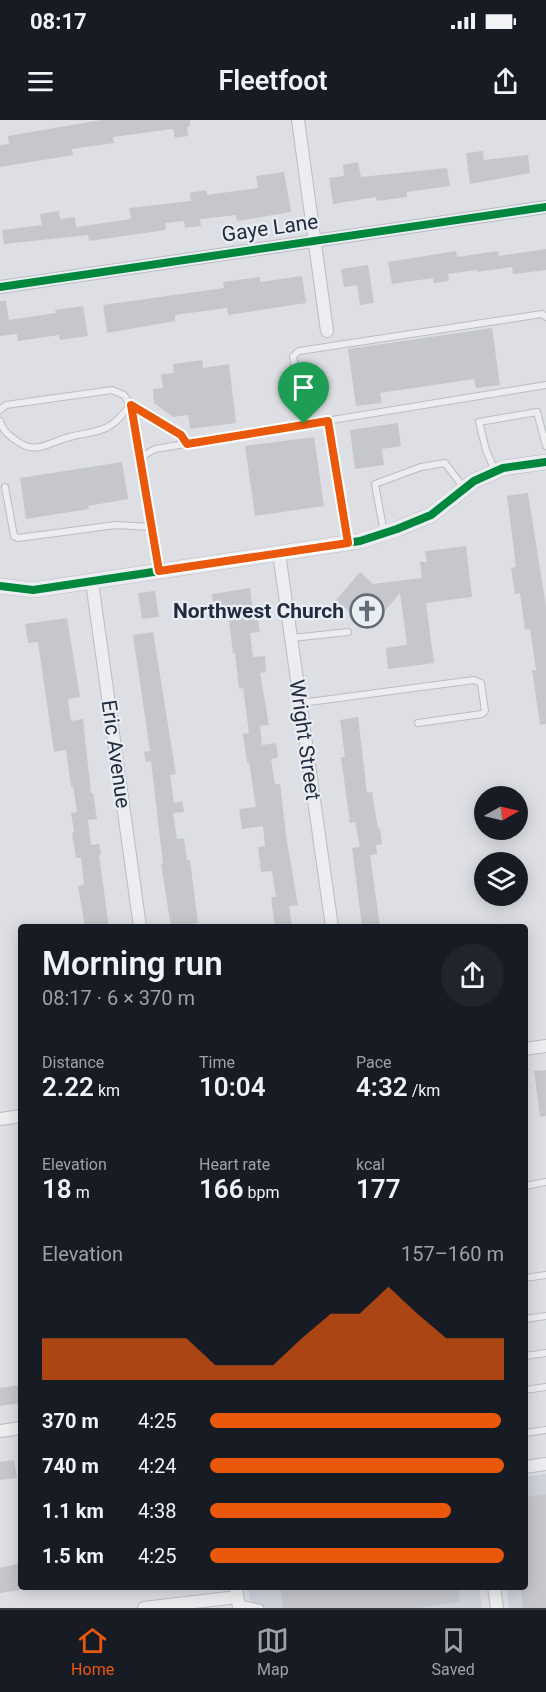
<!DOCTYPE html>
<html lang="en">
<head>
<meta charset="utf-8">
<style>
  body { margin:0; font-family:Roboto,sans-serif; background:#20242c; color:#f1f3f6; height:100vh; display:flex; flex-direction:column; font-size:22px; white-space:nowrap }
  * { box-sizing:border-box; margin:0 }
  p { font-size:20px; color:#9ea1a6 }
  .icon { flex:none; width:33px; height:33px; fill:none; stroke:currentColor; stroke-width:2; stroke-linecap:round; stroke-linejoin:round }
  .map { position:relative; flex:1; overflow:hidden }
  .sheet { position:absolute; left:18px; top:804px; width:510px; height:666px; display:flex; flex-direction:column; background:#171b24; border-radius:6px; box-shadow:0 3px 15px #0003 }
  .sheet>* { flex:none }
  .needle { width:39px; rotate:82deg }
  .controls { position:absolute; left:474px; top:666px; display:grid; gap:12px }
  .controls a { display:grid; place-items:center; width:54px; height:54px; border-radius:50%; background:#171b24; box-shadow:0 3px 15px #0003; font-size:30px }
  .pin { position:absolute; display:grid; place-items:center; width:51px; height:51px; color:#fff; margin:-62px -26px; border-radius:50% 50% 50% 0; rotate:-45deg; box-shadow:0 0 6px #0007 }
  .pin .icon { rotate:45deg }
  .round { display:grid; place-items:center; flex:none; width:63px; height:63px; border-radius:32px; background:#20242c }
  .head { display:flex; align-items:center; justify-content:space-between; height:102px; padding:0 24px }
  h1 { font-size:33px; font-weight:600; line-height:45px }
  .figures { display:grid; grid-template-columns:repeat(3,1fr); gap:9px; height:102px; padding:6px 24px }
  .figures div { display:grid; align-content:center }
  .figures b { font-size:26px; font-weight:600 }
  .figures small { font-size:16px; font-weight:400 }
  .figures p { font-size:16px }
  .chart { height:168px; padding:12px 24px }
  .chart p { display:flex; justify-content:space-between }
  .chart svg { width:100%; height:108px; margin-top:6px; fill:#ea580c; opacity:.7 }
  ul { padding:0 24px; list-style:none; font-size:20px }
  li { display:grid; grid-template-columns:96px 72px 1fr; align-items:center; height:45px }
  li i { height:15px; border-radius:8px; background:#ea580c }
  .status { display:flex; justify-content:space-between; align-items:center; height:42px; padding:0 30px; background:#171b24; direction:ltr }
  .status svg { height:16px; fill:currentColor }
  header { display:flex; justify-content:space-between; align-items:center; height:78px; padding:0 24px; background:#171b24; font-size:27px; font-weight:600 }
  .menu { display:flex; justify-content:space-around; align-items:center; height:84px; border-top:2px solid #363941; background:#171b24; font-size:16px; color:#9ea1a6 }
  .menu a { display:grid; justify-items:center; gap:3px }
  .menu .on { color:#ea580c }
  .map>svg:first-child { display:block }
  .built { fill:#ced2db }
  .building { fill:#c5c7cc }
  .lines { fill:none; stroke-linecap:round; stroke-linejoin:round }
  .service-casing { stroke:#bbbdc2; stroke-width:8 }
  .minor-casing { stroke:#bbbdc2; stroke-width:14 }
  .tertiary-casing { stroke:#bbbdc2; stroke-width:16 }
  .service { stroke:#ededf0; stroke-width:6 }
  .minor { stroke:#ededf0; stroke-width:12 }
  .tertiary { stroke:#ededf0; stroke-width:15 }
  .cycleway-casing { stroke:#e9edf4; stroke-width:11 }
  .cycleway { stroke:#00873e; stroke-width:8 }
  .route-casing { stroke:#fff; stroke-width:12 }
  .route { stroke:#ea580c; stroke-width:8 }
  .labels { text-anchor:middle; stroke-width:4.5; stroke-linejoin:round; paint-order:stroke }
  .street-label { font-size:21px; fill:#232b3e; stroke:#e9edf4 }
  .poi-label { font-size:21px; font-weight:bold; fill:#232b3e; stroke:#e9edf4; text-anchor:end }
</style>
</head>
<body>
<div class="status"><b>08:17</b><svg viewBox="0 0 49 12"><path d="M0 12V9h3v3zM5 12V6h3v6zM10 12V3h3v9zM15 12V0h3v12zM26 1h20v11H26zM47 4h2v5h-2z"/></svg></div>
<header><svg class="icon" aria-label="menu" viewBox="0 0 24 24"><path d="M4 6h16M4 12h16M4 18h16"/></svg>Fleetfoot<svg class="icon" aria-label="share" viewBox="0 0 24 24"><path d="M12 15V3M7 8l5-5 5 5M5 13v7h14v-7"/></svg></header>
<div class="map">
<svg width="546" height="1488" viewBox="0 0 546 1488">
  <rect width="100%" height="100%" fill="#dddfe4"/>
  <g class="built">
    <path d="M546 1354V1488H509L506 1467H525V1357Z"/>
    <path d="M248 1467H479L482 1488H251Z"/>
  </g>
  <g class="building">
    <path d="M101 0H190V6L187 7 188 16 175 18 173 9 113 17 114 23 72 29 73 35 0 47V25L9 24 8 16Z"/>
    <path d="M483 31 484 40 528 35 530 53 470 64 466 33Z"/>
    <path d="M358 42 361 57 447 48 450 66 407 72V77L377 81 376 77 333 84 329 58 344 56 343 45Z"/>
    <path d="M284 52 291 92 237 101 236 95 200 99 201 106 185 108 184 101 165 103 166 110 89 121 88 115 4 124 2 110 42 105 40 94 59 91 60 99 75 97 76 107 131 99 129 88 191 81 190 73 206 70 207 75 258 68 256 56Z"/>
    <path d="M546 129V150L513 154 512 147 477 152V150L448 154 449 161 434 163 433 158 392 164 388 142 456 131 457 137 498 131 499 136Z"/>
    <path d="M368 145 374 183 360 185 357 165 344 167 341 149Z"/>
    <path d="M302 156 306 183 228 195 227 188 175 195V201L107 213 103 185 224 168 223 162 260 157V162Z"/>
    <path d="M0 181H6L9 200 56 193 55 190 83 186 88 216 60 220 59 215 18 221 17 214 0 216Z"/>
    <path d="M492 208 500 265 476 268 474 259 380 273 382 283 356 286 348 229Z"/>
    <path d="M202 240 203 248 229 244 236 303 190 309 188 295 173 297 154 283 153 269 163 268 161 254 174 253 173 244Z"/>
    <path d="M398 303 401 326 382 329 384 345 355 349 350 310Z"/>
    <path d="M314 317 324 386 255 396 245 326Z"/>
    <path d="M122 342 128 379 88 386 89 389 26 399 20 358Z"/>
    <path d="M528 373 546 487V604L540 605 532 550H536L530 509 525 510 520 473 515 474 511 448 516 447 507 376Z"/>
    <path d="M466 426 472 477 426 483 434 543 388 549 386 528 407 525 400 473 374 504 368 498 363 504 336 480 360 452 373 464 422 458 420 442H427L425 431Z"/>
    <path d="M250 468 254 501 258 500 260 512 250 513 253 537 265 536 266 552 260 553 269 605 260 606 262 625 276 623 278 638 271 639 275 664H280L287 722 298 785 289 786 292 807H275L271 777H276L272 751 261 752 258 727 265 726 263 706 242 709 239 689 256 687 249 642 247 643 243 614 249 613 243 568 239 569 235 533 233 534 228 492 215 494 212 474Z"/>
    <path d="M155 471 159 497 142 499 138 473Z"/>
    <path d="M67 498 80 577 68 579 71 601 83 599 91 673H93L97 699 88 700 91 725 99 724 101 735H99L109 807H85L78 766 84 765 81 738H76L72 713 74 712 71 693 77 692 73 666 71 667 66 630 54 632 38 522 28 523 25 504Z"/>
    <path d="M153 512 176 654 170 655 174 683 182 681 184 692 173 693 177 719 184 718 187 740H190L198 803 171 807 161 744H163L151 641 146 642 144 632 150 631 133 515Z"/>
    <path d="M358 597 367 673 372 672 378 709 380 708 382 724 376 725 377 734 370 735 380 807H362L352 728 360 727 355 702 350 703 341 637H345L340 600Z"/>
    <path d="M546 950V996L540 997 534 951Z"/>
    <path d="M21 1265V1283L0 1286V1268Z"/>
    <path d="M14 1340 17 1358 0 1360V1342Z"/>
    <path d="M546 1374V1488H523L520 1467H525V1377Z"/>
    <path d="M21 1443V1470L0 1473V1448Z"/>
    <path d="M280 1467H457L460 1482 417 1488H283Z"/>
  </g>
  <g class="lines">
    <g class="service-casing">
      <g id="service">
        <path d="M131 285 181 315 187 324"/>
        <path d="M0 290 6 285 112 270 124 275 133 290 159 451"/>
        <path d="M0 301C3 310 6 313 14 319 36 337 48 322 70 317 83 313 100 313 111 305 119 300 125 291 131 285"/>
        <path d="M328 301 348 422"/>
        <path d="M304 305 293 236 299 231 542 194 546 197"/>
        <path d="M141 339 146 334 155 329 546 265"/>
        <path d="M495 351 486 330 479 302 537 292 546 326"/>
        <path d="M5 367 14 416 18 418 116 405 152 407"/>
        <path d="M384 413 375 364 421 347 445 343 464 368"/>
        <path d="M292 518 348 512"/>
        <path d="M301 583 474 560 481 563 485 591 482 594 418 603"/>
        <path d="M525 1066 546 1062"/>
        <path d="M525 1158 546 1155"/>
        <path d="M525 1199 546 1196"/>
        <path d="M525 1236 546 1233"/>
        <path d="M525 1270 546 1267"/>
        <path d="M525 1313 546 1310"/>
        <path d="M238 1483 260 1488"/>
      </g>
    </g>
    <g class="minor-casing">
      <g id="minor">
        <path d="M298 0 327 211"/>
        <path d="M0 167 546 87"/>
        <path d="M279 433 332 807"/>
        <path d="M92 462 140 807"/>
        <path d="M525 929 546 926"/>
        <path d="M0 999 21 996"/>
        <path d="M0 1311 21 1308"/>
        <path d="M525 1347 546 1344"/>
        <path d="M236 1467 239 1488"/>
        <path d="M494 1467 497 1488"/>
        <path d="M144 1488 237 1477"/>
      </g>
    </g>
    <g class="tertiary-casing">
      <path id="tertiary" d="M0 466 33 470 360 421 397 409 431 395 474 361 503 348 546 342"/>
    </g>
    <use href="#service" class="service"/>
    <use href="#minor" class="minor"/>
    <use href="#tertiary" class="tertiary"/>
    <g class="cycleway-casing">
      <g id="cycleway">
        <path d="M0 167 546 87"/>
        <path d="M0 466 33 470 360 421 397 409 431 395 474 361 503 348 546 342"/>
      </g>
    </g>
    <use href="#cycleway" class="cycleway"/>
  </g>
  <g class="lines">
    <g class="route-casing">
      <path id="route" d="M131 285 181 315 187 324 328 301 348 423 159 451Z"/>
    </g>
    <use href="#route" class="route"/>
  </g>
  <defs>
    <g id="church-ring" transform="scale(1.725)"><circle r="9.5" fill="#e9edf4" stroke="#646a78" stroke-width="1.5"/><path d="M-1.2-6h2.4v3.5h3.3v2.4h-3.3V6h-2.4V-.1h-3.3v-2.4h3.3Z" fill="#646a78"/></g>
  </defs>
  <g fill-rule="evenodd">
    <use href="#church-ring" x="367" y="491"/>
  </g>
  <g class="labels">
    <g class="street-label">
      <text transform="translate(270 108) rotate(-8)" y="7">Gaye Lane</text>
      <text transform="translate(305 620) rotate(82)" y="7">Wright Street</text>
      <text transform="translate(116 634) rotate(82)" y="7">Eric Avenue</text>
    </g>
    <g class="poi-label">
      <text x="344" y="498">Northwest Church</text>
    </g>
  </g>
</svg>
<div class="controls">
<a><svg class="needle" viewBox="-14 -14 28 28"><path d="M0-13l5 13h-10z" fill="#e53935"/><path d="M0 13l5-13h-10z" fill="#9ea1a6"/></svg></a>
<a><svg class="icon" aria-label="layers" viewBox="0 0 24 24"><path d="M12 4l9 5-9 5-9-5zM3 14l9 5 9-5"/></svg></a>
</div>
<div class="pin" style="left:304px;top:304px;background:#1e9e55"><svg class="icon" aria-label="arrive" viewBox="0 0 24 24"><path d="M6 21V4h12l-3 4 3 4H6"/></svg></div>
<section class="sheet">
<div class="head"><div><h1>Morning run</h1><p>08:17 · 6 × 370 m</p></div><a class="round"><svg class="icon" aria-label="share" viewBox="0 0 24 24"><path d="M12 15V3M7 8l5-5 5 5M5 13v7h14v-7"/></svg></a></div>
<div class="figures">
<div><p>Distance</p><b>2.22<small> km</small></b></div>
<div><p>Time</p><b>10:04</b></div>
<div><p>Pace</p><b>4:32<small> /km</small></b></div>
</div>
<div class="figures">
<div><p>Elevation</p><b>18<small> m</small></b></div>
<div><p>Heart rate</p><b>166<small> bpm</small></b></div>
<div><p>kcal</p><b>177</b></div>
</div>
<div class="chart"><p><span>Elevation</span>157–160 m</p>
<svg viewBox="0 0 160 44" preserveAspectRatio="none"><path d="M0 44V27L10 27L20 27L30 27L40 27L50 27L60 38L70 38L80 38L90 27L100 17L110 17L120 6L130 17L140 27L150 27L160 27V44z"/></svg>
</div>
<ul>
<li><b>370 m</b>4:25<i style="width:99%"></i></li>
<li><b>740 m</b>4:24<i style="width:100%"></i></li>
<li><b>1.1 km</b>4:38<i style="width:82%"></i></li>
<li><b>1.5 km</b>4:25<i style="width:100%"></i></li>
</ul>
</section>
</div>
<nav class="menu">
<a class="on"><svg class="icon" aria-label="home" viewBox="0 0 24 24"><path d="M3 11l9-7 9 7M6 9v11h12V9"/></svg>Home</a>
<a><svg class="icon" aria-label="map" viewBox="0 0 24 24"><path d="M3 6l6-2 6 2 6-2v14l-6 2-6-2-6 2zM9 4v14M15 6v14"/></svg>Map</a>
<a><svg class="icon" aria-label="saved" viewBox="0 0 24 24"><path d="M7 4h10v16l-5-4-5 4z"/></svg>Saved</a>
</nav>
</body>
</html>
